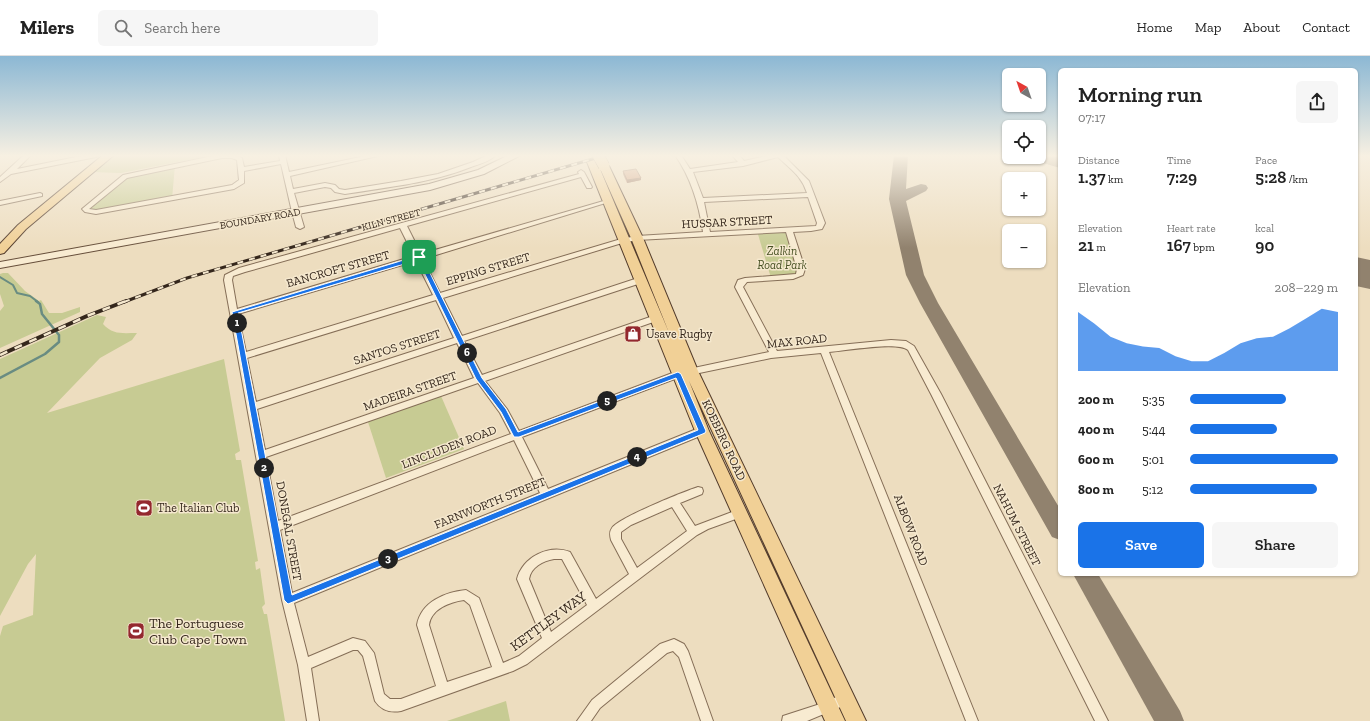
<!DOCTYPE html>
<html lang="en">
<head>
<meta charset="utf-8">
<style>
  body { margin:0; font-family:"Zilla Slab",serif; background:#f6f6f6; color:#222; height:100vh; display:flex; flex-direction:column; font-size:15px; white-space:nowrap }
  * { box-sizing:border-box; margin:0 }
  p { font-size:13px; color:#767676 }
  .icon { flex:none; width:22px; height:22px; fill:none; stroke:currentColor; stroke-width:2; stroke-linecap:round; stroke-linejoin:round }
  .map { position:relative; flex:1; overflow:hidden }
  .sheet { position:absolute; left:1058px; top:12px; width:300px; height:508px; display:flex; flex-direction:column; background:#fff; border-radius:6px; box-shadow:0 1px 3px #0004 }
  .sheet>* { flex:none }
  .needle { width:26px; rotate:320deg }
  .buttons { position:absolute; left:1002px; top:12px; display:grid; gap:8px }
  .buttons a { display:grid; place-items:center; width:44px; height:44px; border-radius:6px; background:#fff; box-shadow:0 1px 3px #0004; font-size:20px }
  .pin { position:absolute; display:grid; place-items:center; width:34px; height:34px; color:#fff; margin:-17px; border-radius:8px; box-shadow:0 2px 6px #0006 }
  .km { position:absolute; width:20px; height:20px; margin:-10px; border-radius:50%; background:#222; color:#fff; font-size:11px; line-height:20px; text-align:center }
  .round { display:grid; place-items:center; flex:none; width:42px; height:42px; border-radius:6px; background:#f6f6f6 }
  .summary { display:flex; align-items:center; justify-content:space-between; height:68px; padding:0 20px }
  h1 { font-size:22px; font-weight:600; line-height:30px }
  .stats { display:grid; grid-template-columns:repeat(3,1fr); gap:6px; height:68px; padding:4px 20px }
  .stats div { display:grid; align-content:center }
  .stats b { font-size:17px; font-weight:600 }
  .stats small { font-size:11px; font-weight:400 }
  .stats p { font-size:11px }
  .chart { height:112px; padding:8px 20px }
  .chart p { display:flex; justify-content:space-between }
  .chart svg { width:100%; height:72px; margin-top:4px; fill:#1a73e8; opacity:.7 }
  .primary-button { display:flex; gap:8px; margin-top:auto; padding:8px 20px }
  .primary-button a { flex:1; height:46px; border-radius:6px; background:#1a73e8; color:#fff; font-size:16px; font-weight:600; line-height:46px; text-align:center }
  .primary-button a+a { background:#f6f6f6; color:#222 }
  ul { padding:0 20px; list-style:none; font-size:13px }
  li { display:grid; grid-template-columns:64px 48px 1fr; align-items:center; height:30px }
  li i { height:10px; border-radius:5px; background:#1a73e8 }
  header { display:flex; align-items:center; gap:24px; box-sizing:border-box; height:56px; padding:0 20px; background:#fff; border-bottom:1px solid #e0e0e0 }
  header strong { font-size:19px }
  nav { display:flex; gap:22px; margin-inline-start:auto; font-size:14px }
  .search { width:280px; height:36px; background:#f6f6f6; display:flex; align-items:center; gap:10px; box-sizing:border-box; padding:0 14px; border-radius:6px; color:#767676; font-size:15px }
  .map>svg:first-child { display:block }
  .green { fill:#c7cb93 }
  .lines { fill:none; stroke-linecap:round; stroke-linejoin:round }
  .stream-far1 { stroke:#698c82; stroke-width:2 }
  .stream { stroke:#698c82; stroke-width:2.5 }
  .taxiway { fill:#91826e; fill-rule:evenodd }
  .runway { fill:#91826e; fill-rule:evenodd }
  .street-casing { stroke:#856e57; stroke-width:2 }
  .secondary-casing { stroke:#674f3b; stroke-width:2 }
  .primary-casing { stroke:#533c2c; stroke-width:2 }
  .street { fill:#f8ebd1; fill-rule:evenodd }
  .secondary { fill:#f8ebd1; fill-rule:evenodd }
  .primary { fill:#f1d096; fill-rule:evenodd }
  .rail-far1-casing { stroke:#35271c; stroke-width:3 }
  .rail-casing { stroke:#35271c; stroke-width:4 }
  .rail-far1 { stroke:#f5e8ce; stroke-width:2; stroke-dasharray:6; stroke-linecap:butt }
  .rail { stroke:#f5e8ce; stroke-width:2.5; stroke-dasharray:8; stroke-linecap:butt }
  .primary-bridge-casing { stroke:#533c2c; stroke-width:12; stroke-linecap:butt }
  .primary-bridge { stroke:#f1d096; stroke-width:11 }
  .wall { fill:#af7f65 }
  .shaded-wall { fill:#8e6852 }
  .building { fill:#cb9475; stroke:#8e6852 }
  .route { fill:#1a73e8; stroke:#fff; fill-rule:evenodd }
  .labels { text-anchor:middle; stroke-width:3; stroke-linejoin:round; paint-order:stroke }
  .far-street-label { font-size:10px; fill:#35271c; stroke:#f5e8ce }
  .street-label { font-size:12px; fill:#35271c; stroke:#f5e8ce }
  .park-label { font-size:12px; font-style:italic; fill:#475123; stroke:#f5e8ce }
  .poi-label { font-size:12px; fill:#35271c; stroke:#f5e8ce; text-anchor:start }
  .near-street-label { font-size:14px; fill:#35271c; stroke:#f5e8ce }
  .near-poi-label { font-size:14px; fill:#35271c; stroke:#f5e8ce; text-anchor:start }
</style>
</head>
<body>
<header>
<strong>Milers</strong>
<div class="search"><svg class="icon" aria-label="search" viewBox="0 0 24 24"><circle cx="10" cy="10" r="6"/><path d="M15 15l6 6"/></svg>Search here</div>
<nav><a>Home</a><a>Map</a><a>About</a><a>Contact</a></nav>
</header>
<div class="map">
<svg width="1370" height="665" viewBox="0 0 1370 665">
  <rect width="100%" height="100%" fill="#edddbf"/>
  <g class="green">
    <path d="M113 99H202L203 101 121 117 92 116Z"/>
    <path d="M175 109 172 143 96 156 86 152 120 123Z"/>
    <path d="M789 174 801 217 771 222 757 175Z"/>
    <path d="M3 217H8L25 235 39 245 41 244 49 257H62L80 251V256L0 292V255L4 250 0 238V218Z"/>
    <path d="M97 259 106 261 103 268C113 279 122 277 137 277L132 284 100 302 47 357 224 303 240 395 235 398 236 404H241L258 505 255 506 256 514 260 512 265 548 262 551 264 558H267L285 665H0V580L3 570 33 559 36 498 28 508 0 560V303Z"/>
    <path d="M441 340 464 393 386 422 368 366Z"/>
    <path d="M506 645 510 665H447Z"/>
  </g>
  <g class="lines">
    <path class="stream-far1" d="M0 221 13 229 17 237 30 240 38 246"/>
    <path class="stream" d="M0 322 45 298 59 286V279L42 258 40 248 36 245"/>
    <g class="taxiway">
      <path d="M894 99H908L906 133 921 128 926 129 928 132 926 135 906 145 924 219 938 247 1060 453V484L1052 481 920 247 906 219 889 143Z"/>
      <path d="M1073 518H1098L1180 655 1184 665H1154Z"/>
    </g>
    <g class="runway">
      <path d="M1039 99H1060V112L1043 107Z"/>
      <path d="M1356 201 1370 204V233L1356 230Z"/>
    </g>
    <g class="street-casing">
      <g id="street">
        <path d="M24 99H31L17 113 86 99H99L96 101 11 118 0 126V121Z"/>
        <path d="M217 99H236L242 102 244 111 280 105 279 99H285L289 116 370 99H382L290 120 293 133 325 127 335 129 339 133 345 134 401 125 438 118 473 106 488 99H496C490 105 480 108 471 111 431 127 388 131 345 138L335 136 331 132 325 131 294 137 304 171 300 173 296 171 292 156 281 108 244 115V127L234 133 96 158 85 156 82 153 123 119ZM222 102H232L237 104 239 124 232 129 96 154 89 153 127 122Z"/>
        <path d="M675 99H681L690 113 738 106 732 99H739L744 105 771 99H783L809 125 825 167 822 173 811 175 793 176 805 213 803 219 793 223 747 226 743 231 777 295 891 284 906 285 914 290 941 338 1108 665H1095L931 338 908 294C897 285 845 295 829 296L978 665H966L821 297 771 302 680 321 522 381 548 433 699 372H705L707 375 705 378 294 547 308 601 353 582 365 585 374 597 384 638 390 643H401L436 630 417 569C421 546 445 536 466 534L479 542 503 607 519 600 542 582 517 523C523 501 549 488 570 496L596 543 629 518 611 484C610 480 609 476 612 472 618 462 683 436 698 431L702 432 703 435 702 438 680 447 695 470 740 453 744 454 745 457 744 460 708 473 697 479 527 608 513 615 401 655C390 657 381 654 375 645L363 600 358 594H353L311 612 319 665H307L298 609 282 544 224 224 225 219 239 212 579 118 578 116 581 114 584 116 592 131 591 132H587L581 121 407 170 421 198 607 144H611L612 145 423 203 440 237 621 183 637 180 703 176C699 148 691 122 675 99ZM778 101C791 114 801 119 807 137L703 142 693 116 743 110ZM808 141 817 167 816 170 710 176 704 146ZM400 172 414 200 237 253 232 224 233 220 245 216ZM786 176 797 213 796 218 745 222 738 224 735 231 769 296 675 316 519 375 507 353 485 325 659 264 660 262 656 259 653 260 482 319 464 285 644 226 645 224 644 222H638L462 280 443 242 622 187 637 184ZM416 205 433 239 246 296 238 258ZM436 244 454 282 256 346 247 302ZM457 287 474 322 265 394 257 353ZM478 327 500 357 511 378 278 465 266 401ZM514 384 540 437 292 537 280 474ZM672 451 687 475 637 512 621 483V476L631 469ZM554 503H562L587 549 551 576 529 523C531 511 543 505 554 503ZM464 544 470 549 492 611 447 626 429 569C431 553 450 546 464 544Z"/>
        <path d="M40 137 42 138V140L0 149V145Z"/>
        <path d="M674 583 684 588 688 595 713 665H701L679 601 673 595 667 597 600 652 591 665H577L592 644 660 588Z"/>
        <path d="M846 637 850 639 852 643 850 647 807 665H782L783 660 817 649Z"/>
      </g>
    </g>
    <g class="secondary-casing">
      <path id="secondary" d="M509 99H521L484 118 430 134 0 212V206L429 128 478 114Z"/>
    </g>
    <g class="primary-casing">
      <g id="primary">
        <path d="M103 99H114L26 173 4 197 0 198V188L18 169Z"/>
        <path d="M592 103 597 106 670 279 631 182 599 110 604 107 609 110 643 182 698 315 866 665H846L689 325 709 375 845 665H825L695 375 587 106Z"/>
      </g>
    </g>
    <use href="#street" class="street"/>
    <use href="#secondary" class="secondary"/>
    <use href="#primary" class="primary"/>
    <g class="rail-far1-casing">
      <path id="rail-far1" d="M124 246 187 222 606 99"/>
    </g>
    <g class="rail-casing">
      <path id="rail" d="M0 299 87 260 126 245"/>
    </g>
    <use href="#rail-far1" class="rail-far1"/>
    <use href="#rail" class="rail"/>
    <g class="primary-bridge-casing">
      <path id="primary-bridge" d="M598 99 604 110"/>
    </g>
    <use href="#primary-bridge" class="primary-bridge"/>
  </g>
  <path class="wall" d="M623 115 641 122V124L627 127 623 118Z"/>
  <path class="shaded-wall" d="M641 122V124L627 127V124Z"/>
  <path class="building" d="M636 113 641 122 627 124 623 115Z"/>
  <linearGradient id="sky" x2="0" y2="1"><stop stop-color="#8cb8d4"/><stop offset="0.52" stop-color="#f7f0e2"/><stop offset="1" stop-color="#f7f0e2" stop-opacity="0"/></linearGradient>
  <rect width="1370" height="192" fill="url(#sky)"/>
  <path class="route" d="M417 200 422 201 482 322 506 353 518 376 678 316 681 318 706 375 705 377 288 548 284 544 232 256ZM418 204 476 323 501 356 514 381H519L676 322 698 374 292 539 238 257Z"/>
  <defs>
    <g id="shop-square" transform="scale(0.9)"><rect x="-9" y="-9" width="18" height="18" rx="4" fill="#93282e" stroke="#f5e8ce"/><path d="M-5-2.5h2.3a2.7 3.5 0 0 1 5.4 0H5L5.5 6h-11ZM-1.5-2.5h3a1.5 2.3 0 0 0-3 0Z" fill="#fff"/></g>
    <g id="stadium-square" transform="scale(0.9)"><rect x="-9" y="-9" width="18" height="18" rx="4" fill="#93282e" stroke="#f5e8ce"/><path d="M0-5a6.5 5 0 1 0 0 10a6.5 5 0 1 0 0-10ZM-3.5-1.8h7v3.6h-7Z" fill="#fff"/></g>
  </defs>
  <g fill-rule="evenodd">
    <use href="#shop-square" x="633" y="278"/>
    <use href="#stadium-square" x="144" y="452"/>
    <use href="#stadium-square" x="136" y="575"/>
  </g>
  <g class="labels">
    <g class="far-street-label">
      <text transform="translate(260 162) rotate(-10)" y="4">BOUNDARY ROAD</text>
      <text transform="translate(391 163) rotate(-15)" y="4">KILN STREET</text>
    </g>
    <g class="street-label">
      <text transform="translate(727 166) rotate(-3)" y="4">HUSSAR STREET</text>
      <text transform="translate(338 213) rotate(-16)" y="4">BANCROFT STREET</text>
      <text transform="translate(488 213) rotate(-17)" y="4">EPPING STREET</text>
      <text transform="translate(797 285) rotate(-6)" y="4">MAX ROAD</text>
      <text transform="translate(397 291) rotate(-18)" y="4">SANTOS STREET</text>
      <text transform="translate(410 335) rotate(-19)" y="4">MADEIRA STREET</text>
      <text transform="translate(724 384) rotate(65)" y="4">KOEBERG ROAD</text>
      <text transform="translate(449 391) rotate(-21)" y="4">LINCLUDEN ROAD</text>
      <text transform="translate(490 447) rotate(-22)" y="4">FARNWORTH STREET</text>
      <text transform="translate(1017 469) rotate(63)" y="4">NAHUM STREET</text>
      <text transform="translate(911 474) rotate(69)" y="4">ALBOW ROAD</text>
      <text transform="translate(289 475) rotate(80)" y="4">DONEGAL STREET</text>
    </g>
    <g class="park-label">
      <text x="782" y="199">Zalkin<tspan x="782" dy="14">Road Park</tspan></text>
    </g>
    <g class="poi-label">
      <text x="646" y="282">Usave Rugby</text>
      <text x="157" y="456">The Italian Club</text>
    </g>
    <g class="near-street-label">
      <text transform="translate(548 565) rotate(-36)" y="5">KETTLEY WAY</text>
    </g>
    <g class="near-poi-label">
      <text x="149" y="572">The Portuguese<tspan x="149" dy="16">Club Cape Town</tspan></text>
    </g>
  </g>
</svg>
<div class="buttons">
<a><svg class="needle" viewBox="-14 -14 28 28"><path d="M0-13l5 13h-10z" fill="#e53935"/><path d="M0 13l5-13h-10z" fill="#767676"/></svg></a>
<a><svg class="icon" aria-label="locate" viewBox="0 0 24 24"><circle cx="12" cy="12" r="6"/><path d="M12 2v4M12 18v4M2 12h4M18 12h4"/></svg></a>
<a>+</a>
<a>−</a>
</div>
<div class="pin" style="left:419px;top:201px;background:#1e9e55"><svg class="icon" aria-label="arrive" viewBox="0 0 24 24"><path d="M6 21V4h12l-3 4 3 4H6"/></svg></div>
<b class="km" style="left:237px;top:267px">1</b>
<b class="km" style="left:264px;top:412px">2</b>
<b class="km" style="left:388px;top:503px">3</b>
<b class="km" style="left:637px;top:401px">4</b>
<b class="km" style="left:607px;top:345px">5</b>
<b class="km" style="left:467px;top:297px">6</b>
<section class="sheet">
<div class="summary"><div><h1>Morning run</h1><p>07:17</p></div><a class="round"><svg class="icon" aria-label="share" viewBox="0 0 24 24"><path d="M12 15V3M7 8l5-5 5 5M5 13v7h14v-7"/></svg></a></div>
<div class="stats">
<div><p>Distance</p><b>1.37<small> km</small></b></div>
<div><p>Time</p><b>7:29</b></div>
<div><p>Pace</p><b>5:28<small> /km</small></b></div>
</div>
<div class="stats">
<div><p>Elevation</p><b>21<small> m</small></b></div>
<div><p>Heart rate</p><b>167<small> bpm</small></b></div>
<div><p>kcal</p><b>90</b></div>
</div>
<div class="chart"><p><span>Elevation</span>208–229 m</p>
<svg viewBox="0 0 160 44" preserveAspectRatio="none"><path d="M0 44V8L10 15L20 23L30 27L40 29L50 30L60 35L70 38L80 38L90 33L100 27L110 24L120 23L130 18L140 12L150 6L160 8V44z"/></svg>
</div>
<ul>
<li><b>200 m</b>5:35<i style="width:65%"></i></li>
<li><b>400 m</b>5:44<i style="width:59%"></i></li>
<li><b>600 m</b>5:01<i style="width:100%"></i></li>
<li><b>800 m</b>5:12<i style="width:86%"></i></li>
</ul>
<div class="primary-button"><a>Save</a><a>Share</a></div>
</section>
</div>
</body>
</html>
